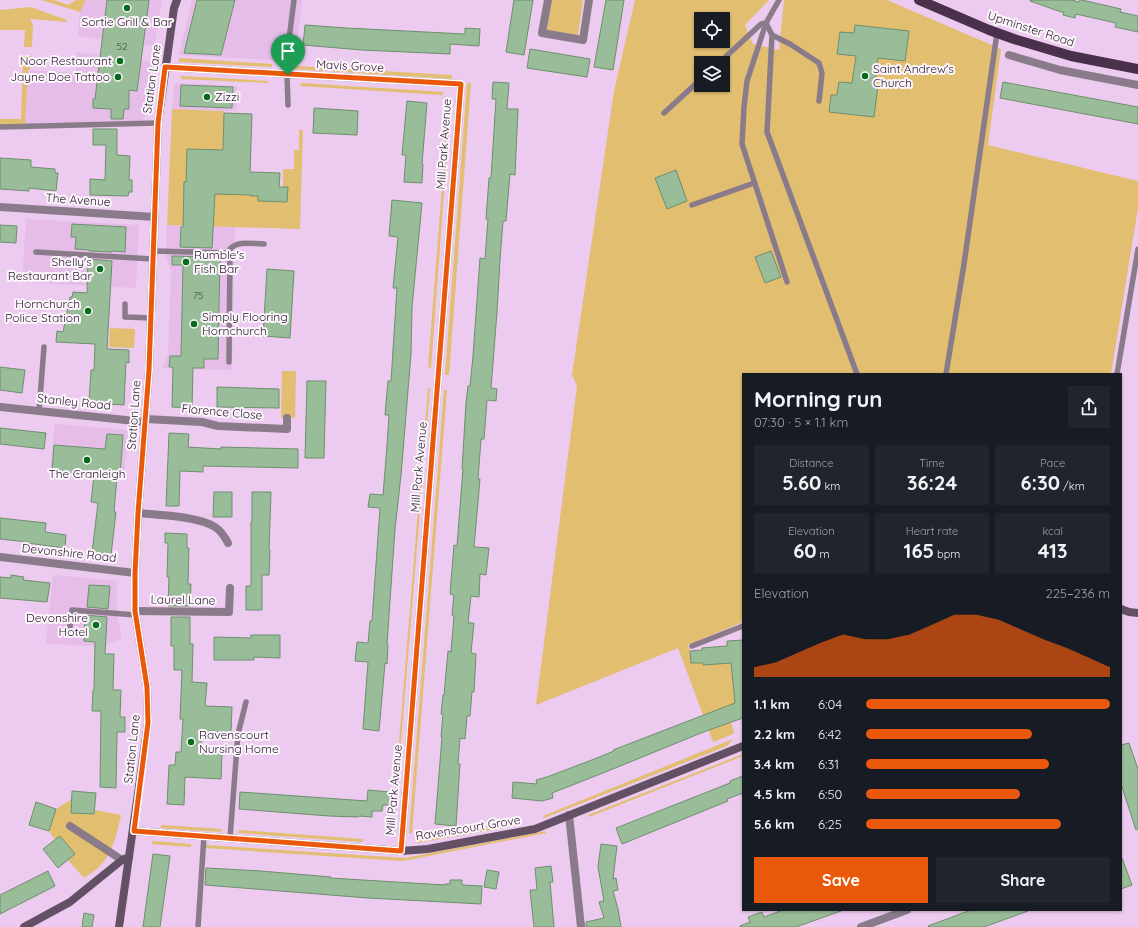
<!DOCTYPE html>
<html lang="en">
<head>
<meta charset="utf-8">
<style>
  body { margin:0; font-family:Quicksand,sans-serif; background:#20242c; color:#f1f3f6; height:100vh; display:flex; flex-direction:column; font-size:15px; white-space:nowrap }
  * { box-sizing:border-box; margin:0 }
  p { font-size:13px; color:#9ea1a6 }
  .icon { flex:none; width:22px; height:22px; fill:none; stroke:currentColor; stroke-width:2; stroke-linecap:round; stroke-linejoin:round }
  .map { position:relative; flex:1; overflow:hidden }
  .drawer { position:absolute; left:742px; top:373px; width:380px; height:538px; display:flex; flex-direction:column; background:#171b24; border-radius:0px; box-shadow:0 1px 3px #0004 }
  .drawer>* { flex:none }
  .buttons { position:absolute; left:694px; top:12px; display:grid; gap:8px }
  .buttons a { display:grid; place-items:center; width:36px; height:36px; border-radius:0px; background:#171b24; box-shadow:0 1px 3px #0004; font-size:20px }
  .pin { position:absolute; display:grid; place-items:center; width:34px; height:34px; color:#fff; margin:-41px -17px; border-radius:50% 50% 50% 0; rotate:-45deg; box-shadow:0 0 4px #0007 }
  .pin .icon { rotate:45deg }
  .round { display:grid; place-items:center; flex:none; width:42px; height:42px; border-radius:0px; background:#20242c }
  .summary { display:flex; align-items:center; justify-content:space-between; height:68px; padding:0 12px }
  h1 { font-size:22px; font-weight:700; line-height:30px }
  .figures { display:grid; grid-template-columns:repeat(3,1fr); gap:6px; height:68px; padding:4px 12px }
  .figures div { display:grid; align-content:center; border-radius:0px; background:#20242c; text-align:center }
  .figures b { font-size:20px; font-weight:700 }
  .figures small { font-size:11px; font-weight:400 }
  .figures p { font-size:11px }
  .chart { height:112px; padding:8px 12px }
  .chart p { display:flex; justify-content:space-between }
  .chart svg { width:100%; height:72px; margin-top:4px; fill:#ea580c; opacity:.7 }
  .cta { display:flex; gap:8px; margin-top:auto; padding:8px 12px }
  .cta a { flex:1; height:46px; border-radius:0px; background:#ea580c; color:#fff; font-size:16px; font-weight:700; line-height:46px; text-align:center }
  .cta a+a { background:#20242c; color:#f1f3f6 }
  ul { padding:0 12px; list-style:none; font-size:13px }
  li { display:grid; grid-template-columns:64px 48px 1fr; align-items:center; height:30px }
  li i { height:10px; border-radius:5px; background:#ea580c }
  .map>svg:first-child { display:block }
  .built { fill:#e5bde8 }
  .green { fill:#e2be70; fill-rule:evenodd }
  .building { fill:#99bd99; stroke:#6d8f6d }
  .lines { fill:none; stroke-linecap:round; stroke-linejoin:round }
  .lane { stroke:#8a7b8a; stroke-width:5.5 }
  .street { stroke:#8a7b8a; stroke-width:8 }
  .secondary { stroke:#645065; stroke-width:8 }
  .primary { stroke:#49314b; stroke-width:10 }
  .route-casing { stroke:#fff; stroke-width:8 }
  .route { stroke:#ea580c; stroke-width:5 }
  .poi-dot { fill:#056c19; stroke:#fdf6fd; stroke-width:1.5 }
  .labels { text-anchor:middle; stroke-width:4; stroke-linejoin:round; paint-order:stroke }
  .number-label { font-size:10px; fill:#484749 }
  .poi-label { font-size:12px; fill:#2d202e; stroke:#fdf6fd; text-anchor:end }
  .street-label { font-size:12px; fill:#2d202e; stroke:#fdf6fd }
</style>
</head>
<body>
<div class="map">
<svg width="1138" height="927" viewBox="0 0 1138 927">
  <rect width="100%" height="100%" fill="#edcaef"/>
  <g class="built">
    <path d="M86 0H162L154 46 78 36 80 12Z"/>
    <path d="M192 0H302L295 61 179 55Z"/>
    <path d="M77 52 151 61 144 121 25 125 28 70 76 73Z"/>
    <path d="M178 83 237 86V111L172 109 174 87 175 84Z"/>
    <path d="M26 219 139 225 136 288 22 282Z"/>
    <path d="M167 225 235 227 232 370 163 368V365L168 356 171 271 166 257Z"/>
    <path d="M55 424 128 430 124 479 50 473Z"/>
    <path d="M53 575 117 581V605L118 620 122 639 104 645 84 646 46 643Z"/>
  </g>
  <g class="green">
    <path d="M41 0H54L68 5 76 0H86L80 12Z"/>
    <path d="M552 0H583L578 35 547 30Z"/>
    <path d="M635 0H769L745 25 753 44 779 50 784 0H887L1001 49 988 145 1138 181V208L1111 374H743V622L688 645 690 651 691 663H731L735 703 711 712 717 727 731 722 734 732 733 734 713 742 678 648 536 705 577 386 572 375 614 91ZM701 19H723V41H701ZM701 63H723V85H701Z"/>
    <path d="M31 7 67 20 66 22 30 19 33 25 32 47H24L25 30H0V10Z"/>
    <path d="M23 56H31L30 70H28L25 125H0V119H21Z"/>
    <path d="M179 58 272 64V67L179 62Z"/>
    <path d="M295 66 452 75V79L295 69Z"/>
    <path d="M181 76 268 81V83L181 79Z"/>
    <path d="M301 83 443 92V95L300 86Z"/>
    <path d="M467 83H471L449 375H445Z"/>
    <path d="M449 98H451L431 368 428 367Z"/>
    <path d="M172 109 224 111 222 165 187 150 186 166 200 167 199 182H184L183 222H207V216H214L215 194 251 190V196H258L283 187V169H294V150H299V130H303L300 229 167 225Z"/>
    <path d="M110 328 135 329 134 348 109 347Z"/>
    <path d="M282 371H296L295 418H281Z"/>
    <path d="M428 388H430L396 804H394Z"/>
    <path d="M444 390H447L412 833H409Z"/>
    <path d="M733 739 727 746 544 818 543 816Z"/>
    <path d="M743 754V756L589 817 588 815Z"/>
    <path d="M72 799 71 813 94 814 95 810 121 815C117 833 113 853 99 867 95 871 89 874 84 878L68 860 74 854 60 836 55 840 49 831 56 809Z"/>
    <path d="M518 822V825L417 843V841Z"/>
    <path d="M161 825 222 829 221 832 161 828Z"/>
    <path d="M239 830 363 839V842L238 833Z"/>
    <path d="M546 831V833L408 860 401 861 206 848V845L405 858Z"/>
    <path d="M152 841 191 844V847L152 844Z"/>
  </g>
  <g class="building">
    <path d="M107 0H149L137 91 129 90V109H124L123 119H111V109L93 108V99H95Z"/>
    <path d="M197 0H235L221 55 184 53Z"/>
    <path d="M514 0H533L524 55 506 52Z"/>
    <path d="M606 0H624L613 70 594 67Z"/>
    <path d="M1030 0H1071L1079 2 1080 0H1082L1121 9 1120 12 1138 16V32L1115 27 1116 23 1076 14 1075 18 1063 15 1064 13 1030 1Z"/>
    <path d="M305 25 346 28 465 34V28L480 29 479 46 450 44V54L362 50 303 45Z"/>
    <path d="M855 25 909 31 905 61 878 58 875 85 878 86 874 117 829 112 831 95H837L839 82 852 83 856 56 837 54 840 32 854 33Z"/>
    <path d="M530 49 590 59 587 77 527 68Z"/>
    <path d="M493 82 509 83 507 109H518L515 175 510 174 506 221H503L500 260 497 312 491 388 497 389 496 401 487 400 484 439H481L478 479H480L474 547 489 548 486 575 480 574 479 597 471 596 468 623H474L471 653 476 654 474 692H472L470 716H467L465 739 460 738 458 764H460L456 826 435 824 442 737H441L443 714H441L443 695H444L448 651 451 652 454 616 452 615 454 595 450 594 454 545 457 546 463 469H462L466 403 468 386H470L473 356 480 258 485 259 488 219H486L489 178H491L496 99H492Z"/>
    <path d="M1003 82 1138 107V124L1000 98Z"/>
    <path d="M181 85 233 87 232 108 180 106Z"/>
    <path d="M407 101 427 103 422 164H423L422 183 404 182 406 155H402Z"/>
    <path d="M314 108 358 111 357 135 313 133Z"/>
    <path d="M224 113 252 114 250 172 280 173 279 187H288L287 202 258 201V196H251V195L215 194 212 248 180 247 181 227H183L184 182H186L187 149 223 150Z"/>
    <path d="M93 129H117V155L130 156 129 180H132V192H129L128 196 90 195V179L105 180 106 145H93Z"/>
    <path d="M0 158 31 160V167L55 169V173H58L56 191 29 188V191L0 189Z"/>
    <path d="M676 170 687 201 667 209 655 178Z"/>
    <path d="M392 200 422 203 412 307 411 354 401 475 395 529 387 644H388L387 664 385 663 379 731 363 729 368 662 355 661 357 642 368 643 370 621H372L380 508 368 507 370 494 383 495 387 446 389 415H385L388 381H391L397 288H393L398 237 389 236Z"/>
    <path d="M72 224 126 227 125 252 112 251V252L89 251V250L75 249 76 237H71Z"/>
    <path d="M0 225 17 226 16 243 0 242Z"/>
    <path d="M771 251 781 277 765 283 755 257Z"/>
    <path d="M172 256 220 257 218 359H204V368H193L192 408 172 407 173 367H169L170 356H181L183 265H172Z"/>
    <path d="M88 259 112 261 107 349 129 350V363L126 362 124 405 89 403 91 370H94L95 344 56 342 57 331 63 332 70 297H72L73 292 87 293Z"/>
    <path d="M267 269 294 271 290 338 263 336Z"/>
    <path d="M0 367 25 370 22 393 0 390Z"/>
    <path d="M307 381H326L324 458H305Z"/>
    <path d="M217 387 279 389V408L217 407Z"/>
    <path d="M0 428 46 433 44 449 0 444Z"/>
    <path d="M169 433 189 434 188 447 221 449V447L298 449V468L203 466V472L180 471 179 506H166Z"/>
    <path d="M107 434 123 435 120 477 117 476 114 512H116L111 555 92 553 98 503 91 502 94 475 52 471 54 445 105 449Z"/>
    <path d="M214 492H232V517H213Z"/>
    <path d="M252 492H271L269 550H270L269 575H262V610H246V586H251V522H252Z"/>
    <path d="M0 518 46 523 45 532 66 535 65 548 27 543V542L0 539Z"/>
    <path d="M165 533 187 534V548H189L188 584H191L190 606H168L169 577H167L168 543H165Z"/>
    <path d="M11 575 24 577 23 580 50 583 47 602 0 598V577L11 578Z"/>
    <path d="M89 585 110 586 108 609 87 607Z"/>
    <path d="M85 615 107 617 105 654H114L113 690H121L120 717H125V732H117L116 788 100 787 101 711H92L93 690H94L95 642 84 641Z"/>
    <path d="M171 617H190V644H193L192 682 207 683 205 706 232 707 231 732 202 731 200 753 222 754 221 779 185 777 184 805 167 804 169 765H175L176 752H181L183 719H180L182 670H174V646H171Z"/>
    <path d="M251 635H280V658L254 657V660H214V637L251 638Z"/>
    <path d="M743 640V718L706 731 603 773 552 793 553 798 542 801 512 798 513 782 537 784 536 780 547 777 597 758 614 751 613 750 735 703 731 663 703 665V663H691L690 651 702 650V648L727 646V641Z"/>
    <path d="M1129 743 1138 769V829L1136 830 1121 784V745Z"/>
    <path d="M743 776V793L727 799 728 801 622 844 616 828 730 783V781Z"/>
    <path d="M368 790 390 792 389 805H383L382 811H372V817L359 816 358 817 329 816 239 809 240 792 367 801Z"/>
    <path d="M72 791 96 793 94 814 71 813Z"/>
    <path d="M36 802 56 809 49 831 29 825Z"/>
    <path d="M60 836 75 854 58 868 43 849Z"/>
    <path d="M601 844 617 846 613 879 616 878 618 890 613 891 618 909 621 927H586V922L604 918 599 902 604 901 598 867Z"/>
    <path d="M153 854 170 856 160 927H143Z"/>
    <path d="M1121 858H1122L1132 885 1121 889Z"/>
    <path d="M551 866 553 882H550L554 927H534L530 890H537L535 868Z"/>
    <path d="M206 868 261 871 331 877 330 878 445 885V884H450V880H462V885L482 886 481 904 368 898 205 885Z"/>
    <path d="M487 870 499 872 496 889 484 887Z"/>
    <path d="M48 871 55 886 0 914V895Z"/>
    <path d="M783 910H841V911L796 927H740V926L750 922 748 917 762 912 764 917Z"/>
    <path d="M971 910H1027L1028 911 984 927H929L928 926Z"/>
    <path d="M84 913 94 915 92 927H82Z"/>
  </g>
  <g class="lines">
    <g class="lane">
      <path d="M779 0 766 23 747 81 744 107 742 144 787 282"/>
      <path d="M772 35 790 44 819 63 822 73 819 101"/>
      <path d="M719 63 761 24 766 23 772 35 767 132 857 374"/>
      <path d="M288 105 287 75 288 47 294 0"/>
      <path d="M664 113 701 79"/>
      <path d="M0 127 158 123"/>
      <path d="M692 205 754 183"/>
      <path d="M153 251 230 253"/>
      <path d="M36 252 153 259"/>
      <path d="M125 304V317L152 318"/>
      <path d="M229 362 230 249C238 240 253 244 264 244"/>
      <path d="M946 374 964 264 997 33"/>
      <path d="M1117 374 1138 249"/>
      <path d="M39 411 44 347"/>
      <path d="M69 634 72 610 136 615"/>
      <path d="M692 646 743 626"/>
      <path d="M230 838 238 734 246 702"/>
      <path d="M198 927 204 836"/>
    </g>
    <g class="street">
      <path d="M548 0 542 33 583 40 589 0"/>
      <path d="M1009 55 1060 70 1138 85"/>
      <path d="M165 67 461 84 401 851"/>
      <path d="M0 207 155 217"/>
      <path d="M0 407 145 422"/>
      <path d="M146 419 202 422 218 426 287 429V418"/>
      <path d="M138 513C159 515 198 516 215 527 221 531 225 537 228 543"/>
      <path d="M0 557 135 573"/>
      <path d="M135 611 229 612 230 588"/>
      <path d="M569 815 581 927"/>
      <path d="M70 826 122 860"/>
      <path d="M861 927 907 910"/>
    </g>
    <g class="secondary">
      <path d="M1121 609 1129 612 1138 613"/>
      <path d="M134 831 401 851 428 849 535 829 743 746"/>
      <path d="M24 927 70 902 122 860 129 857"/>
      <path d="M119 927 148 723 147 687 135 611V573L138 513 149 370 158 123 174 8 177 0"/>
    </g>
    <path class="primary" d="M919 0 989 30 1014 39 1071 56 1138 69"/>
  </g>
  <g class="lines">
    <g class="route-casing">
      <path id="route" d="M165 67 461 84 401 851 134 831 148 723 147 687 135 611V573L138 513 149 370 158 123Z"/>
    </g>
    <use href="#route" class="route"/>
  </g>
  <g class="poi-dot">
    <circle cx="127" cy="8" r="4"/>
    <circle cx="120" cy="61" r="4"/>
    <circle cx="865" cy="76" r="4"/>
    <circle cx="118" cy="77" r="4"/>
    <circle cx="207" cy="97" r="4"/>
    <circle cx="186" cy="262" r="4"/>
    <circle cx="100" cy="269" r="4"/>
    <circle cx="88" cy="311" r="4"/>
    <circle cx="194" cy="324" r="4"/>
    <circle cx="87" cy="460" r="4"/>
    <circle cx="96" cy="625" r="4"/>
    <circle cx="191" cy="742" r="4"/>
  </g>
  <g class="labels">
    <g class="number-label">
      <text x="122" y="50">52</text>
      <text x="198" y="299">75</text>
    </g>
    <g class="poi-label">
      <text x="127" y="26" text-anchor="middle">Sortie Grill &amp; Bar</text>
      <text x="112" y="65">Noor Restaurant</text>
      <text x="873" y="73" text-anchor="start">Saint Andrew's<tspan x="873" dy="14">Church</tspan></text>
      <text x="110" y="81">Jayne Doe Tattoo</text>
      <text x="215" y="101" text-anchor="start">Zizzi</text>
      <text x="194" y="259" text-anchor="start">Rumble's<tspan x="194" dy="14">Fish Bar</tspan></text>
      <text x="92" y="266">Shelly's<tspan x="92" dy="14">Restaurant Bar</tspan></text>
      <text x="80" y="308">Hornchurch<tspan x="80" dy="14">Police Station</tspan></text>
      <text x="202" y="321" text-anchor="start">Simply Flooring<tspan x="202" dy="14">Hornchurch</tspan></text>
      <text x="87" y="478" text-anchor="middle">The Cranleigh</text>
      <text x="88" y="622">Devonshire<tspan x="88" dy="14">Hotel</tspan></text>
      <text x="199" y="739" text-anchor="start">Ravenscourt<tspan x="199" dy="14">Nursing Home</tspan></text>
    </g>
    <g class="street-label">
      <text transform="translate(1031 29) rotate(18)" y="4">Upminster Road</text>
      <text transform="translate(350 66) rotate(3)" y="4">Mavis Grove</text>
      <text transform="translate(152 79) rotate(-82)" y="4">Station Lane</text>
      <text transform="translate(444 144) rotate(-86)" y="4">Mill Park Avenue</text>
      <text transform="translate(78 200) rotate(4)" y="4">The Avenue</text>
      <text transform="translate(74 402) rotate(6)" y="4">Stanley Road</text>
      <text transform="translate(222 412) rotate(5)" y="4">Florence Close</text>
      <text transform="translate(134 415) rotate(-86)" y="4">Station Lane</text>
      <text transform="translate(419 467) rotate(-85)" y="4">Mill Park Avenue</text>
      <text transform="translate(69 553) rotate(6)" y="4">Devonshire Road</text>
      <text transform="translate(183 600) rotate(1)" y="4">Laurel Lane</text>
      <text transform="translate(132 749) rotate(-84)" y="4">Station Lane</text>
      <text transform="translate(394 790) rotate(-85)" y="4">Mill Park Avenue</text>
      <text transform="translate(468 828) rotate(-9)" y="4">Ravenscourt Grove</text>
    </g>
  </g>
</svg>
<div class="buttons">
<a><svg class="icon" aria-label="locate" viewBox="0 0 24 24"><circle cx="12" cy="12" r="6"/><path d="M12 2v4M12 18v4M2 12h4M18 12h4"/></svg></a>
<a><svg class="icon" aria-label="layers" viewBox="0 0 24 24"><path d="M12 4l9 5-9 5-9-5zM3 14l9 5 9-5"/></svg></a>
</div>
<div class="pin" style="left:288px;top:75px;background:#1e9e55"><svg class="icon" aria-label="arrive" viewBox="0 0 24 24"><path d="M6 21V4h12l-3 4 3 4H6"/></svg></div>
<section class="drawer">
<div class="summary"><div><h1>Morning run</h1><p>07:30 · 5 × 1.1 km</p></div><a class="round"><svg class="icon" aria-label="share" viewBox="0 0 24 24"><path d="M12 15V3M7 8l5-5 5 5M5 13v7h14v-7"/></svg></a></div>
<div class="figures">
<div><p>Distance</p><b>5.60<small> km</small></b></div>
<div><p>Time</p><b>36:24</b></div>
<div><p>Pace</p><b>6:30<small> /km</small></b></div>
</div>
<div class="figures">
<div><p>Elevation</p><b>60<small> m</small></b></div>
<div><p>Heart rate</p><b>165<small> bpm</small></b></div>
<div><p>kcal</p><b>413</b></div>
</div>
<div class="chart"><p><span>Elevation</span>225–236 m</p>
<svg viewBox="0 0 160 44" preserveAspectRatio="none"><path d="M0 44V38L10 35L20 29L30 23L40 18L50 21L60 21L70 18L80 12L90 6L100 6L110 9L120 15L130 21L140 26L150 32L160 38V44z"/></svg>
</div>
<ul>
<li><b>1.1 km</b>6:04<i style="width:100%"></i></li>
<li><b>2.2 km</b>6:42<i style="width:68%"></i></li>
<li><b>3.4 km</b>6:31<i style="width:75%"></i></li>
<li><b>4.5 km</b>6:50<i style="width:63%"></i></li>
<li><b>5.6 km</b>6:25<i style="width:80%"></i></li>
</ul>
<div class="cta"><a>Save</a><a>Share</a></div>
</section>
</div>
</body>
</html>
